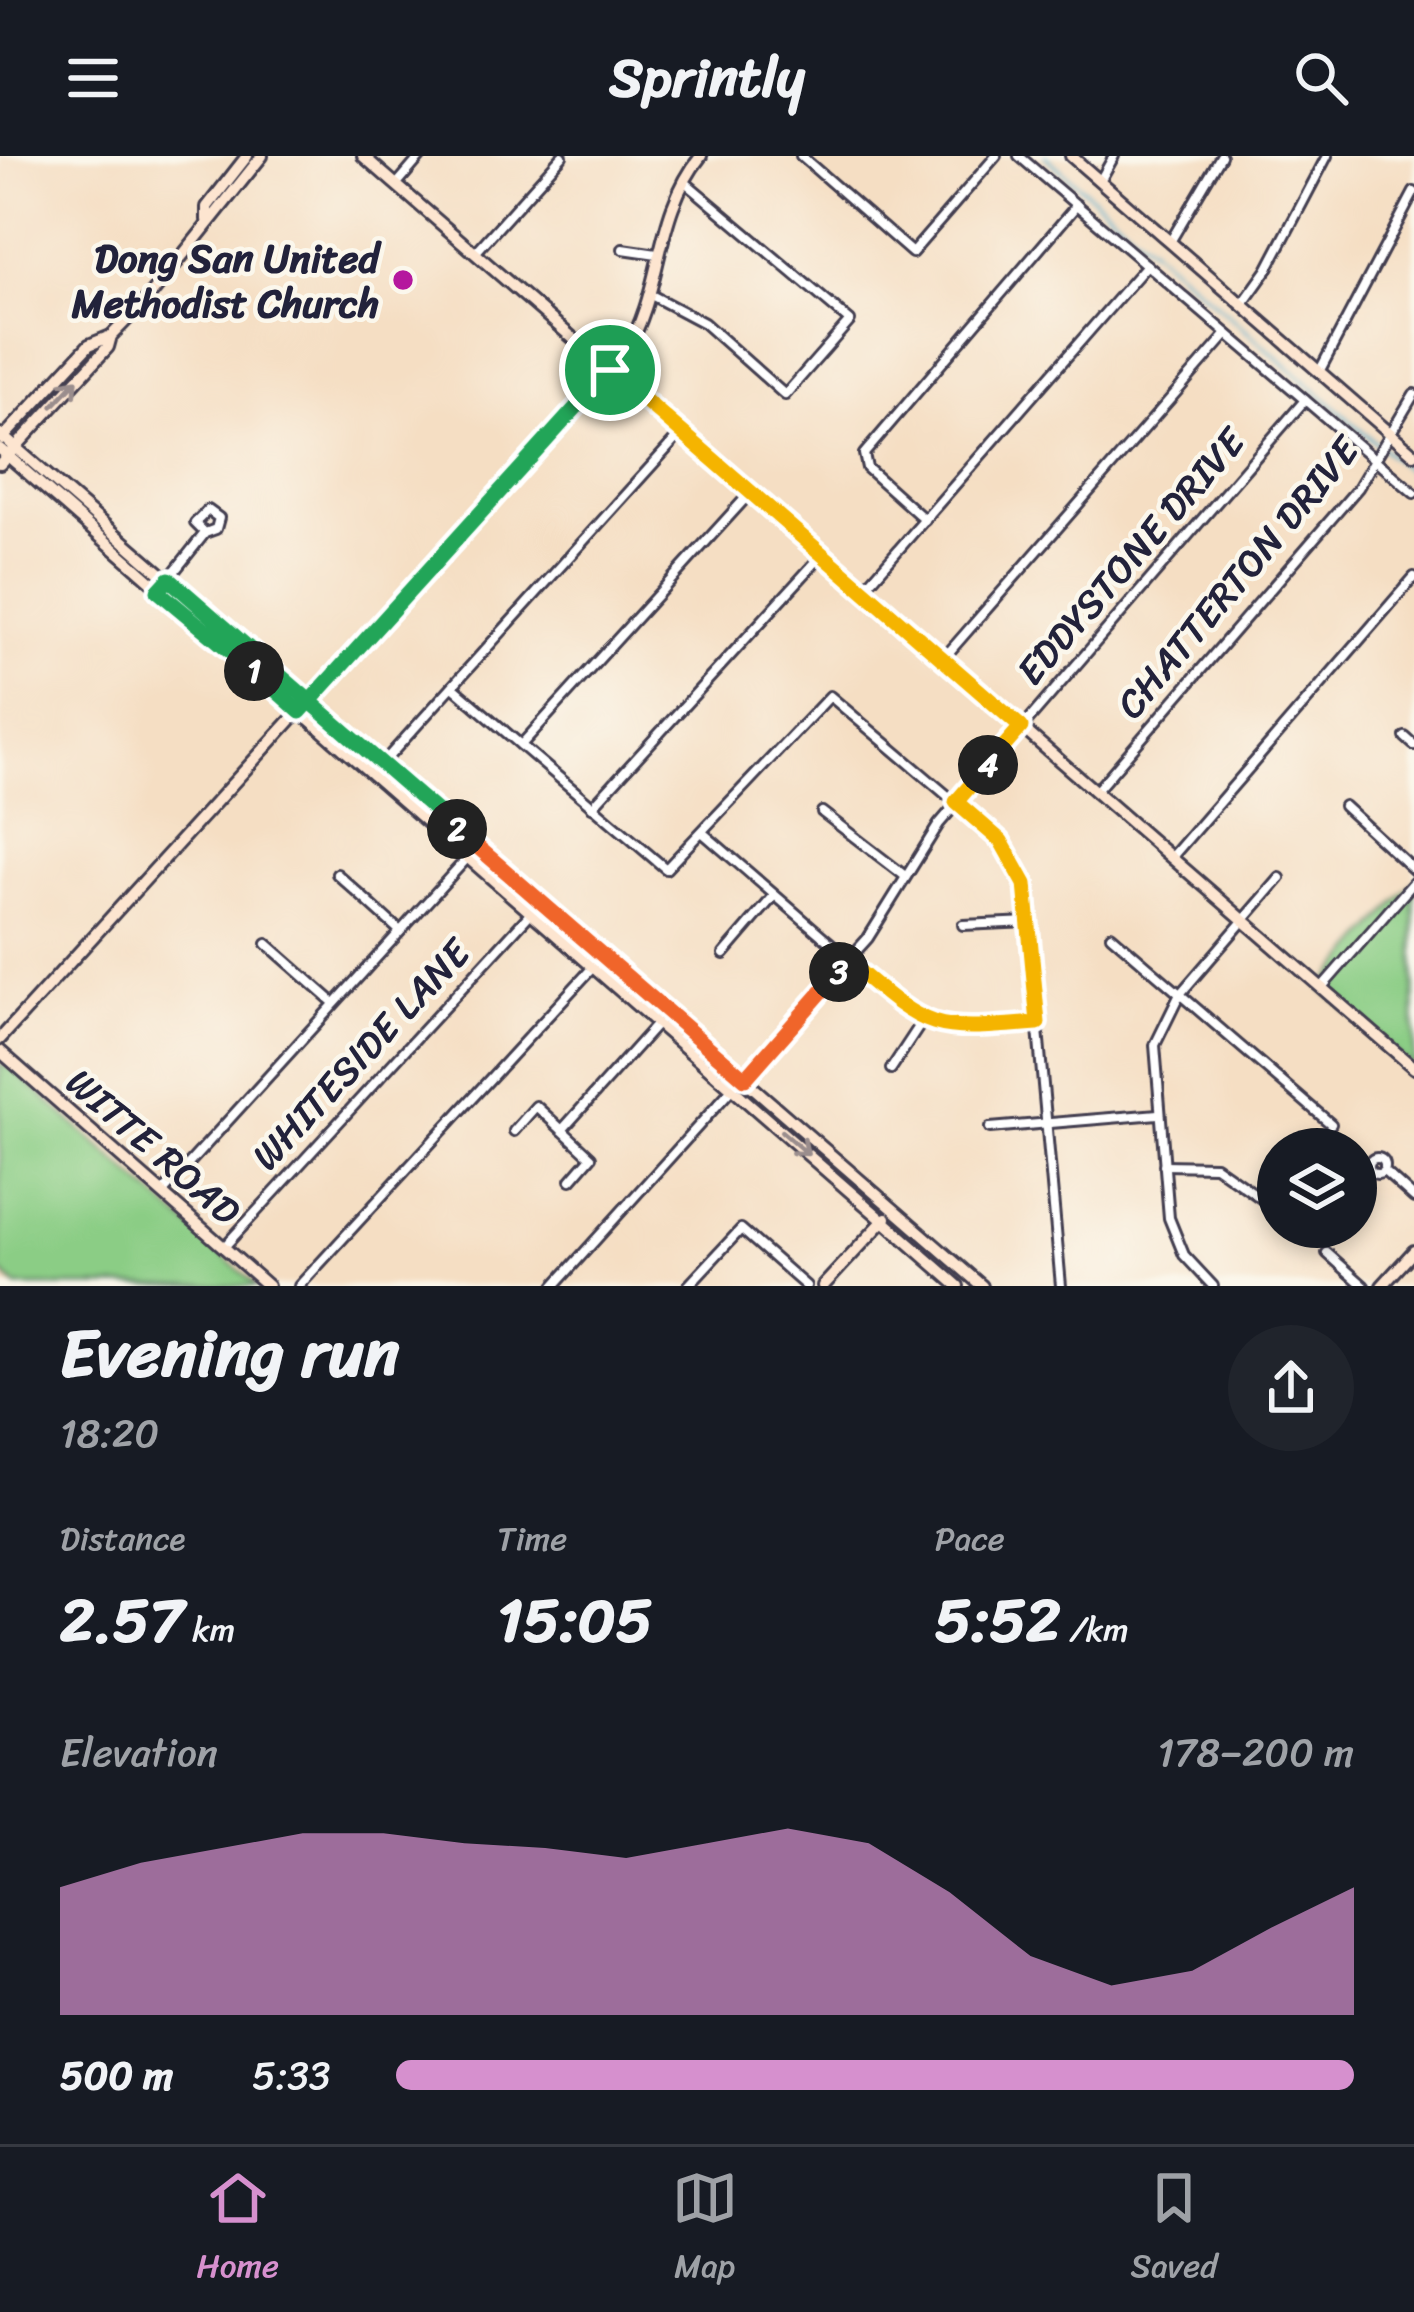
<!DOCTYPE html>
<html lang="en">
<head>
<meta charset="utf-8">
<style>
  body { margin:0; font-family:Sriracha,sans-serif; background:#20242c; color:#f1f3f6; height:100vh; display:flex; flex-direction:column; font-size:45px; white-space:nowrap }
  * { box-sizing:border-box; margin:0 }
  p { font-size:39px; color:#9ea1a6 }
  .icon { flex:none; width:66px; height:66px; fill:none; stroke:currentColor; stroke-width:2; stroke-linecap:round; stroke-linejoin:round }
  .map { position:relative; height:1130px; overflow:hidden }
  .details { display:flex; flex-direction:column; background:#171b24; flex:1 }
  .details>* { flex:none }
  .fabs { position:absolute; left:1257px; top:972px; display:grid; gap:24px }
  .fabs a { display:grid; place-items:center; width:120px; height:120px; border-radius:50%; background:#171b24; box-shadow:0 6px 18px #0003; font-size:60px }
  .pin { position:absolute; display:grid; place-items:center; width:102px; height:102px; color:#fff; margin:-51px; border:6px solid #fff; border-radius:50%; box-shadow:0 3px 12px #0007 }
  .km { position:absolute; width:60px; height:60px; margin:-30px; border-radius:50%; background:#222; color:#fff; font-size:33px; line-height:60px; text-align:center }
  .round { display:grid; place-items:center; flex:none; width:126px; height:126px; border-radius:63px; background:#20242c }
  .overview { display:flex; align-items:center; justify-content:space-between; height:204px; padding:0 60px }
  h1 { font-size:66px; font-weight:800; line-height:90px }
  .stats { display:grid; grid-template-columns:repeat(3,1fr); gap:18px; height:204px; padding:12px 60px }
  .stats div { display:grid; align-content:center }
  .stats b { font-size:60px; font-weight:800 }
  .stats small { font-size:33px; font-weight:400 }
  .stats p { font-size:33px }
  .chart { height:336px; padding:24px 60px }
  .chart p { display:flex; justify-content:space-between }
  .chart svg { width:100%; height:216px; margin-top:12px; fill:#d690ce; opacity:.7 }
  ul { padding:0 60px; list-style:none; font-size:39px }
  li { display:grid; grid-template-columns:192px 144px 1fr; align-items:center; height:90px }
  li i { height:30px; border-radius:15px; background:#d690ce }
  header { display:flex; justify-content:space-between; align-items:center; height:156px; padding:0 60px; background:#171b24; font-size:54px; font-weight:800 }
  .tabs { display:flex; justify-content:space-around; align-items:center; height:168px; border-top:3px solid #363941; background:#171b24; font-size:33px; color:#9ea1a6 }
  .tabs a { display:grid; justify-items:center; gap:6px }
  .tabs .active { color:#d690ce }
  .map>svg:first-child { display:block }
  .green { fill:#8bcd85; stroke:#567860; stroke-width:3 }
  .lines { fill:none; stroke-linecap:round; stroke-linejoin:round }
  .stream { stroke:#4aabc9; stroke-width:3 }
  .street-casing { stroke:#423e4f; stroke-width:14 }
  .secondary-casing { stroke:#423e4f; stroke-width:16 }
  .street { stroke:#fff; stroke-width:8 }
  .secondary { stroke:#fde5d0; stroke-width:10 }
  .oneway { stroke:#9a8d8d }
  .split-1-casing { stroke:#fff; stroke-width:24 }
  .split-2-casing { stroke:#fff; stroke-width:24 }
  .split-3-casing { stroke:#fff; stroke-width:24 }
  .split-4-casing { stroke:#fff; stroke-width:24 }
  .split-5-casing { stroke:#fff; stroke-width:24 }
  .split-1 { stroke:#22a559; stroke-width:15 }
  .split-2 { stroke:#22a559; stroke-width:15 }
  .split-3 { stroke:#f0652b; stroke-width:15 }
  .split-4 { stroke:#f5b400; stroke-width:15 }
  .split-5 { stroke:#f5b400; stroke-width:15 }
  .poi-dot { fill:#b5179e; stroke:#fbf7ec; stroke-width:4.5 }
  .labels { text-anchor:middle; stroke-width:9; stroke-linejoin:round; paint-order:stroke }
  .poi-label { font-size:39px; font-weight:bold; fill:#22223b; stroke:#fbf7ec; text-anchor:end }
  .street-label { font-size:39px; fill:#22223b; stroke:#fbf7ec }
</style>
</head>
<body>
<header><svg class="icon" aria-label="menu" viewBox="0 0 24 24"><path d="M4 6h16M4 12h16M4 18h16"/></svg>Sprintly<svg class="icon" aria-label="search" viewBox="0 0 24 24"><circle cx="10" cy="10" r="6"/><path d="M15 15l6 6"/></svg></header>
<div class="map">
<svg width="1414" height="1130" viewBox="0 0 1414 1130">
  <rect width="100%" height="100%" fill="#fbf7ec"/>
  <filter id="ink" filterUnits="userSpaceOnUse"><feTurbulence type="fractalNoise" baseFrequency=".00833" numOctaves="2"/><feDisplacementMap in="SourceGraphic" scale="24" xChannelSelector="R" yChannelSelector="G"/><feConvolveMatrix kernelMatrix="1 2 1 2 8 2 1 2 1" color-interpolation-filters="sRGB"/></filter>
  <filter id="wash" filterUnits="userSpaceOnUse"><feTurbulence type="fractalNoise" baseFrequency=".004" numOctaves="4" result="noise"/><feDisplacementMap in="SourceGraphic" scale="48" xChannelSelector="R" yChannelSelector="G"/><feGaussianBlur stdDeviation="2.7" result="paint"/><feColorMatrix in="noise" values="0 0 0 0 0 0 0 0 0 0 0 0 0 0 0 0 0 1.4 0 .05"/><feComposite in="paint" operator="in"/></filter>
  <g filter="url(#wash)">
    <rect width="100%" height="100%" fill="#f5dec3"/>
    <g class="green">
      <path d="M1414 726V912L1321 832Z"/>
      <path d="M0 907 13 914 257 1130H17L0 1115Z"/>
    </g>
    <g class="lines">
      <path class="stream" d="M1045 0 1414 320"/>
    </g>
  </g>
  <g filter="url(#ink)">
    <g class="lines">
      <g class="street-casing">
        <g id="street">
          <path d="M801 0 912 97 996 0"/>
          <path d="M1019 0 1414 337"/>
          <path d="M1100 25 1114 0"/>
          <path d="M396 29 421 0"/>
          <path d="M1170 86 1221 0"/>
          <path d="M623 93 657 98"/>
          <path d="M475 97 562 0"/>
          <path d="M653 140 704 167 785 239 850 165 685 26"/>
          <path d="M1242 149 1267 114 1327 0"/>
          <path d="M1319 216 1414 36"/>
          <path d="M925 364 867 312 864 298 1077 49"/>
          <path d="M166 426 205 377 216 373 219 362 208 354 195 367 205 377"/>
          <path d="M864 433 1147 109"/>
          <path d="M943 503 1227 178"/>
          <path d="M453 531 666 713 830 540 1001 685 1025 728 1061 1130"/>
          <path d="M1405 581 1414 589"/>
          <path d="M521 589 751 336"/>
          <path d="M372 619 682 276"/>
          <path d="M1096 635 1358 332 1414 238"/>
          <path d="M1344 650 1414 714"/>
          <path d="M592 651 823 398"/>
          <path d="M822 656 905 720"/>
          <path d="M703 677 922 866 957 872 1038 867"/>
          <path d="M1172 701 1414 421"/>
          <path d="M337 718 400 775"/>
          <path d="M963 769 1029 766"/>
          <path d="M1111 779 1331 968"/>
          <path d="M267 788 334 847"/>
          <path d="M724 798 773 741"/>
          <path d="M1322 831 1414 726"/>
          <path d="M891 913 922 866"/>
          <path d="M990 972 1158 958"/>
          <path d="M514 975 536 950 562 974"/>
          <circle cx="1377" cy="1010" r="8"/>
          <path d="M1164 1009 1215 1010 1275 1052"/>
          <path d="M1384 1015 1414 1042"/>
          <path d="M571 1024 591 1001 562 974 658 867"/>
          <path d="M163 1036 469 700"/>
          <path d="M224 1091 541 746"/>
          <path d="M1327 1097 1364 1130"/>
          <path d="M299 1130 595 809"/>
          <path d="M554 1130 868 782 939 668 1305 244"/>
          <path d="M688 1130 741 1073 806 1130"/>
          <path d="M1213 1130 1184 1099 1169 1062 1155 889 1180 838 1280 722"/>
        </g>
      </g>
      <g class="secondary-casing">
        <g id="secondary">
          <path d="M363 0 1414 912"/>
          <path d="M1071 0 1414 298"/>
          <path d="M207 64V51L247 0"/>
          <path d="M0 278 982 1130"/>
          <path d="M2 283 89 189 111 180"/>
          <path d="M0 293 958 1130"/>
          <path d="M0 308 108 191 111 180 150 140 262 0"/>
          <path d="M0 883 625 197C664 133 653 60 701 0"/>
          <path d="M0 895 268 1130"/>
          <path d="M823 1130 886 1062"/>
          <path d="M1382 1130 1414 1095"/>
        </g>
      </g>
      <use href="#street" class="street"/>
      <use href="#secondary" class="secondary"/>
    </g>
    <defs><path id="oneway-shaft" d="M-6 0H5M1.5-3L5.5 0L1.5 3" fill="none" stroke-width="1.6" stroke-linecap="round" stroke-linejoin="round" transform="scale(3)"/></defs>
    <g class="oneway">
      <use href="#oneway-shaft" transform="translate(65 237) rotate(-47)"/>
      <use href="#oneway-shaft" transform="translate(795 987) rotate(41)"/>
    </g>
  </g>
  <g class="lines" filter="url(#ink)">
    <g class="split-1-casing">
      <path id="split-1" d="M254 515 300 556 610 214"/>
    </g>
    <g class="split-2-casing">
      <path id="split-2" d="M254 515 158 435 169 423 457 673"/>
    </g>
    <g class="split-3-casing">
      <path id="split-3" d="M457 673 745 923 839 816"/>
    </g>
    <g class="split-4-casing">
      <path id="split-4" d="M839 816 848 806C931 876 929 876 1038 867L1025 728 1001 685 956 646 988 609"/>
    </g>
    <g class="split-5-casing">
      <path id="split-5" d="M610 214 1021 571 988 609"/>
    </g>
    <use href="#split-1" class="split-1"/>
    <use href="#split-2" class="split-2"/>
    <use href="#split-3" class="split-3"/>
    <use href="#split-4" class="split-4"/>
    <use href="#split-5" class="split-5"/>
  </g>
  <circle class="poi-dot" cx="403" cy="124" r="12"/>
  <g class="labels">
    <g class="poi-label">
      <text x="379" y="116">Dong San United<tspan x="379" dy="45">Methodist Church</tspan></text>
    </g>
    <g class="street-label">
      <text transform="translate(1130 400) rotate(-49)" y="14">EDDYSTONE DRIVE</text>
      <text transform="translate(1237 421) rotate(-50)" y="14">CHATTERTON DRIVE</text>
      <text transform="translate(360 898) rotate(-47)" y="14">WHITESIDE LANE</text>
      <text transform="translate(154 990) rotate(41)" y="14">WITTE ROAD</text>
    </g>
  </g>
</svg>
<div class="fabs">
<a><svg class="icon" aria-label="layers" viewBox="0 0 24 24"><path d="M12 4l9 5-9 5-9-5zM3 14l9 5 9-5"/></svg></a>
</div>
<div class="pin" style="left:610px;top:214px;background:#1e9e55"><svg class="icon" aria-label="arrive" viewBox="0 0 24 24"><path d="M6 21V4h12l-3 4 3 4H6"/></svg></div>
<b class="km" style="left:254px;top:515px">1</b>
<b class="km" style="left:457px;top:673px">2</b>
<b class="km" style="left:839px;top:816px">3</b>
<b class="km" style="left:988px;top:609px">4</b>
</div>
<section class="details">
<div class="overview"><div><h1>Evening run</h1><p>18:20</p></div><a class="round"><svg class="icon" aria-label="share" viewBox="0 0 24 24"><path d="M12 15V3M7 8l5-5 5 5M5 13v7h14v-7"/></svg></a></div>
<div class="stats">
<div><p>Distance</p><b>2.57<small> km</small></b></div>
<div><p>Time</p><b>15:05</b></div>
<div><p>Pace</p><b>5:52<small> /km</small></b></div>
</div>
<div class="chart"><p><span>Elevation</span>178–200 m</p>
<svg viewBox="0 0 160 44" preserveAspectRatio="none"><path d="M0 44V18L10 13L20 10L30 7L40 7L50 9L60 10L70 12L80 9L90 6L100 9L110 19L120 32L130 38L140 35L150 26L160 18V44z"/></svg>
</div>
<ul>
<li><b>500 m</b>5:33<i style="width:100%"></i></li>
</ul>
</section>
<nav class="tabs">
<a class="active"><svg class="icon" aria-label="home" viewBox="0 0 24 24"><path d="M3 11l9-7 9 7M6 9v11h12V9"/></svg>Home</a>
<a><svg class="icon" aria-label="map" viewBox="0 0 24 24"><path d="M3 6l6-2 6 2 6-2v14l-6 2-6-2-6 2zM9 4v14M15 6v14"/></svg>Map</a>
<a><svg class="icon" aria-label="saved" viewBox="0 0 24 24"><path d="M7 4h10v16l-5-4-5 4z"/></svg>Saved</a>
</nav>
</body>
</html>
